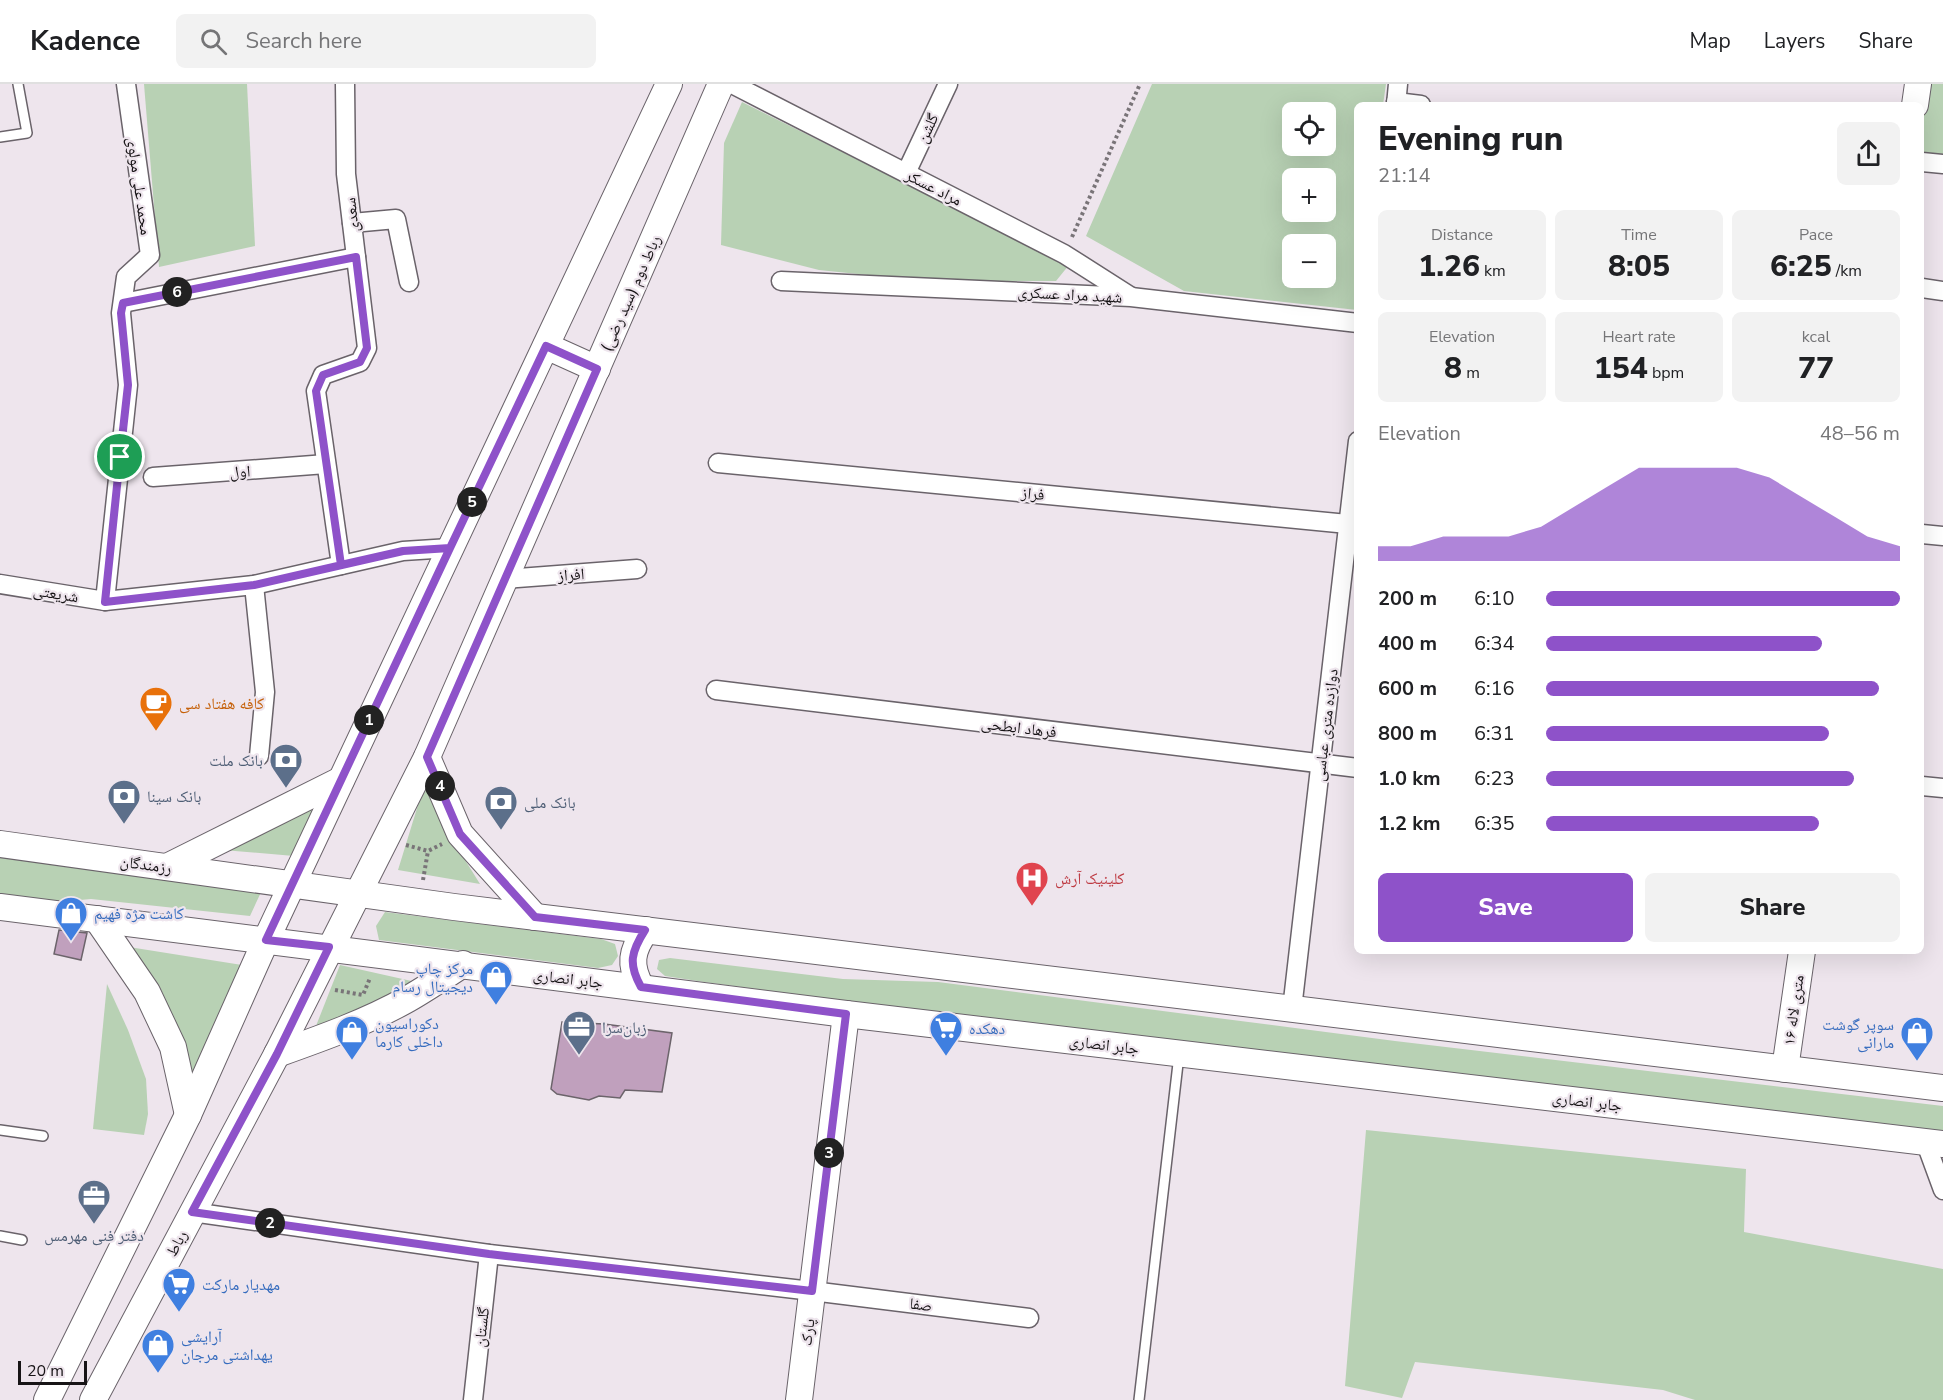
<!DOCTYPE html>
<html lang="en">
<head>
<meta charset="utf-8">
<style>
  body { margin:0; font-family:"Nunito Sans","Noto Naskh Arabic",sans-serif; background:#f2f2f2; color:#202124; height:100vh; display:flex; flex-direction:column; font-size:22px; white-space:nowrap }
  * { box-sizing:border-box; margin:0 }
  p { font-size:20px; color:#757577 }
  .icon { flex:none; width:33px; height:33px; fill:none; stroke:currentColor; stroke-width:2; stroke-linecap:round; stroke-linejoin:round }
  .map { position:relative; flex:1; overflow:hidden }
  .sheet { position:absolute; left:1354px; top:18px; width:570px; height:852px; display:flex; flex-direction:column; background:#fff; border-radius:9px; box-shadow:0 6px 24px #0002 }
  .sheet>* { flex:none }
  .buttons { position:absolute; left:1282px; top:18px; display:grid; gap:12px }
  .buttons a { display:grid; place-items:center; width:54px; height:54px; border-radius:9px; background:#fff; box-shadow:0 6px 24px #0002; font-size:30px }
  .scale { position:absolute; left:18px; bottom:15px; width:69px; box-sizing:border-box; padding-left:6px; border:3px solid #171416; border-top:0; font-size:16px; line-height:21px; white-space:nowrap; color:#171416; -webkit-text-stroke:4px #eee5ed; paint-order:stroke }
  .pin { position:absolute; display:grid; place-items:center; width:51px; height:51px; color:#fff; margin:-26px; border:3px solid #fff; border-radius:50%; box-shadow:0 2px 6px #0007 }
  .km { position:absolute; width:30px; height:30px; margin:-15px; border-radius:50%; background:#222; color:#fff; font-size:16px; line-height:30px; text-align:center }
  .round { display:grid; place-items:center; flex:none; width:63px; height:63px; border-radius:9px; background:#f2f2f2 }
  .summary { display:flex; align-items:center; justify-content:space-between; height:102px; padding:0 24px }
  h1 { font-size:33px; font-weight:800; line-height:45px }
  .figures { display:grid; grid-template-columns:repeat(3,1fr); gap:9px; height:102px; padding:6px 24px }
  .figures div { display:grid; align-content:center; border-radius:9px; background:#f2f2f2; text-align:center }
  .figures b { font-size:30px; font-weight:800 }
  .figures small { font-size:16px; font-weight:400 }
  .figures p { font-size:16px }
  .chart { height:168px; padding:12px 24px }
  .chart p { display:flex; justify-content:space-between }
  .chart svg { width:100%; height:108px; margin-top:6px; fill:#8e52c9; opacity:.7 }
  .primary-button { display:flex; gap:12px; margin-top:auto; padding:12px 24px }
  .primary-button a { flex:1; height:69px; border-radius:9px; background:#8e52c9; color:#fff; font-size:24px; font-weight:800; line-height:69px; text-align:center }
  .primary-button a+a { background:#f2f2f2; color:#202124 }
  ul { padding:0 24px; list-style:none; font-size:20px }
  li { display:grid; grid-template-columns:96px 72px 1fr; align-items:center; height:45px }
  li i { height:15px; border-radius:8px; background:#8e52c9 }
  header { display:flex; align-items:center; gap:36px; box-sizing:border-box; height:84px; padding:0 30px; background:#fff; border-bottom:2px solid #e0e0e0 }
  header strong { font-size:28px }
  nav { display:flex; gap:33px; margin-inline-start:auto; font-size:21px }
  .search { width:420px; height:54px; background:#f2f2f2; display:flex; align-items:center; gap:15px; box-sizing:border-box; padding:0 21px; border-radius:9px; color:#757577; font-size:22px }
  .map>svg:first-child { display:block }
  .green { fill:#b8d1b4; fill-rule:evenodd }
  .building { fill:#c0a0bd; stroke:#6c646b; stroke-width:1.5 }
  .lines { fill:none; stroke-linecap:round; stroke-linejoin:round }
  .lane-casing { stroke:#6a636a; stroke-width:12 }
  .street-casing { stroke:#6a636a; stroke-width:21 }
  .secondary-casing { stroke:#6a636a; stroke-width:28 }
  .path { stroke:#797478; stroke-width:4; stroke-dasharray:3 3; stroke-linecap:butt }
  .lane { stroke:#fff; stroke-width:9 }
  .street { stroke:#fff; stroke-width:18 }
  .secondary { stroke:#fff; stroke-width:26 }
  .route-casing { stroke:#fff; stroke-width:12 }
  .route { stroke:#8e52c9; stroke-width:8 }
  .labels { text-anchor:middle; stroke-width:4.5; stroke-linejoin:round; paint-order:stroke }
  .street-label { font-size:16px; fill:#171416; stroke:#eee5ed }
  .food-label { font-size:16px; fill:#c56008; stroke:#eee5ed; text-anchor:start }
  .service-label { font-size:16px; fill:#4e5e75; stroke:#eee5ed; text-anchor:start }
  .health-label { font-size:16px; fill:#be3a42; stroke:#eee5ed; text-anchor:start }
  .shop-label { font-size:16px; fill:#366cbe; stroke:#eee5ed; text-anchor:start }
</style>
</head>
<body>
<header>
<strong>Kadence</strong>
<div class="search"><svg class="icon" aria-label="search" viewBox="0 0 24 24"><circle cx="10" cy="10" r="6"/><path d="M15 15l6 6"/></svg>Search here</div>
<nav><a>Map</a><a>Layers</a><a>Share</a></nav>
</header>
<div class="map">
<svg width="1943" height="1316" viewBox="0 0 1943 1316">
  <rect width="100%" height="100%" fill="#eee5ed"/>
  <g class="green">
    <path d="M144 0H247L255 162 159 183Z"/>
    <path d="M1152 0H1386L1383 21H1358L1357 226 1184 207 1086 152ZM1293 28H1326V62H1293ZM1293 94H1326V128H1293ZM1293 160H1326V194H1293Z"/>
    <path d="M1918 0H1943V80L1922 78V21Z"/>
    <path d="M742 18 1069 181 1056 197H926L819 186 721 161 724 59Z"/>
    <path d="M426 695 452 755 480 800 398 786Z"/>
    <path d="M319 715 294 772 223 766Z"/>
    <path d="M0 772 262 806 250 832 91 815 58 818 0 815Z"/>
    <path d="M385 828 601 855 615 860 618 872 612 881 598 884 379 856 376 842Z"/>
    <path d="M129 863 242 881 192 992 178 945 159 901Z"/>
    <path d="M670 874 843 895 938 898 1395 957 1943 1022V1050L988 936 704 898 665 892 657 885 659 876Z"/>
    <path d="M340 881 416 898 314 947Z"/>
    <path d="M107 900 128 946 146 995 148 1030 144 1051 93 1045Z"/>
    <path d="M1366 1046 1746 1085 1744 1148 1943 1185V1316H1695L1663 1306 1415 1278 1402 1314 1345 1302Z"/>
  </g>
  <g class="building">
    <path d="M59 846 87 849 81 876 54 870Z"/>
    <path d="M562 938 604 940 672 949 662 1008 625 1006 620 1014 599 1012 589 1016 557 1010 551 1005Z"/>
  </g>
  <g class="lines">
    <g class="lane-casing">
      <g id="lane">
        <path d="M0 53 27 49 18 0"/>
        <path d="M0 1046 43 1052"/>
        <path d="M0 1152 22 1156"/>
        <path d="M1139 1316 1179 971"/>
      </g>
    </g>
    <g class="street-casing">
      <g id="street">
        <path d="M732 0 1064 170 1130 212"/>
        <path d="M1396 18 1421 21"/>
        <path d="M1396 21 1398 0"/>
        <path d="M1922 78 1943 80"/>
        <path d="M906 89 948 0"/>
        <path d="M352 139 396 135 409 198"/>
        <path d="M781 197 1131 213 1358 239"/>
        <path d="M1922 204 1943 207"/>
        <path d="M123 219 356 173"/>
        <path d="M718 379 1358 441"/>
        <path d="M153 393 326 380"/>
        <path d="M1922 450 1943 452"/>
        <path d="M341 481 316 307 323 291 360 278 367 264 346 90 345 0"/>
        <path d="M505 495 637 485"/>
        <path d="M0 500 105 517 254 501 403 467 450 464"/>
        <path d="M254 501 265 608 259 672"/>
        <path d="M105 517 128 301 121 229 126 193 150 171 126 0"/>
        <path d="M716 606 1358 684"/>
        <path d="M1922 702 1943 704"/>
        <path d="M1292 925 1358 357"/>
        <path d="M1925 1057 1943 1106"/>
        <path d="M192 1128 489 1170 812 1207 1029 1234"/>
        <path d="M473 1316 489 1170"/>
      </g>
    </g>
    <g class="secondary-casing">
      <g id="secondary">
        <path d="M1915 21 1918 0"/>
        <path d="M546 262 597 285"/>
        <path d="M427 673 460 750 535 833"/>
        <path d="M0 760 454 823 1943 1004"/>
        <path d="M167 783 341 696"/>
        <path d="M0 823 846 930 1943 1060"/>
        <path d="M97 835 147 908 173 963 188 1031"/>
        <path d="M641 903C629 881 631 867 646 846"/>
        <path d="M277 970C322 954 367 938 408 915 427 904 445 892 463 880"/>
        <path d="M1785 985 1802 867"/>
        <path d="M47 1316 188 1031 266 856 669 0"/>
        <path d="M93 1316 277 970 427 673 721 0"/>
        <path d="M799 1316 846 930"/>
      </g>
    </g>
    <g class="path">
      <path d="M1072 153 1140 0"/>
      <path d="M406 761 428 767 442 760"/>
      <path d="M423 796 428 767"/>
      <path d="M335 906 363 911 370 894"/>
    </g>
    <use href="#lane" class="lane"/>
    <use href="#street" class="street"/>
    <use href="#secondary" class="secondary"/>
  </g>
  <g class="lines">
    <g class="route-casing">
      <path id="route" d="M120 373 105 518 254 501 403 467 450 464 266 856 329 863 277 970 192 1128 489 1170 812 1207 846 930 641 903C628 880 631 868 645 846L535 833 460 750 427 673 597 285 546 262 450 464 403 467 341 481 316 307 323 291 360 278 367 264 356 173 123 219 121 229 128 301 120 373"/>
    </g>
    <use href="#route" class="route"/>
  </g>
  <defs>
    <g id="cafe-pin" transform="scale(1.725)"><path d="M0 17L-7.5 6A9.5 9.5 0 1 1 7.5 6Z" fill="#e8710a" stroke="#eee5ed"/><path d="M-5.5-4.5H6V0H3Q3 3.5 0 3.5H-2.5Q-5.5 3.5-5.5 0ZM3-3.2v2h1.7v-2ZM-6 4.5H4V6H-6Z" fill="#fff"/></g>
    <g id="bank-pin" transform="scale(1.725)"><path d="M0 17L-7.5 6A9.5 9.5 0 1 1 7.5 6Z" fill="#5c6f8a" stroke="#eee5ed"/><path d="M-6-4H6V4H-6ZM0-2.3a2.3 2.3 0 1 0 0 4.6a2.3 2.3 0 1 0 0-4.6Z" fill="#fff"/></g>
    <g id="hospital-pin" transform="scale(1.725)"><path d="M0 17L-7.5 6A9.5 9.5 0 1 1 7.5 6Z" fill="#e0444e" stroke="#eee5ed"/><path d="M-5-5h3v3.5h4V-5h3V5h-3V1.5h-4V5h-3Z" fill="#fff"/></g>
    <g id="shop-pin" transform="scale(1.725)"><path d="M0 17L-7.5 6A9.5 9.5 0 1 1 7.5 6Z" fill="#3f7fe0" stroke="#eee5ed"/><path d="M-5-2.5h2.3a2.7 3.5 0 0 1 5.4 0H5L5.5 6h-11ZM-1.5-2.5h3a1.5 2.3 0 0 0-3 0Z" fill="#fff"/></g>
    <g id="office-pin" transform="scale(1.725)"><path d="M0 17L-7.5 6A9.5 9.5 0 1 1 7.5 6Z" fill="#5c6f8a" stroke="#eee5ed"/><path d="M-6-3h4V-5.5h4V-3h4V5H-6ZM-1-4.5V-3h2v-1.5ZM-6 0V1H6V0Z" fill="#fff"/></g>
    <g id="supermarket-pin" transform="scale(1.725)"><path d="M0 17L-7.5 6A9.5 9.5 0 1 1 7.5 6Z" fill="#3f7fe0" stroke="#eee5ed"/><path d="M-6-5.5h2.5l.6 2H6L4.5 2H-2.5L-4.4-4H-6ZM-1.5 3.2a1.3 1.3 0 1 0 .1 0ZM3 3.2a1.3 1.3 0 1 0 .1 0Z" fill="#fff"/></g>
  </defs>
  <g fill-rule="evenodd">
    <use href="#cafe-pin" x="156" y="619"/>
    <use href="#bank-pin" x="286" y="676"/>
    <use href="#bank-pin" x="124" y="712"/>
    <use href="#bank-pin" x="501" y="718"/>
    <use href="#hospital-pin" x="1032" y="794"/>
    <use href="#shop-pin" x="71" y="829"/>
    <use href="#shop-pin" x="496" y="893"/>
    <use href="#office-pin" x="579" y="943"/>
    <use href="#supermarket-pin" x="946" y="944"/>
    <use href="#shop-pin" x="352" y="948"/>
    <use href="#shop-pin" x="1917" y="949"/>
    <use href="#office-pin" x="94" y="1112"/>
    <use href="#supermarket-pin" x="179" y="1200"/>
    <use href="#shop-pin" x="158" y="1261"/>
  </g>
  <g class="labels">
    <g class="street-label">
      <text transform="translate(927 44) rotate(-65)" y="6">گلشن</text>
      <text transform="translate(140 102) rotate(82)" y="6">محمد علی مولوی</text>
      <text transform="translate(934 103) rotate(27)" y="6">مراد عسکر</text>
      <text transform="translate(351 131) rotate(-97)" y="6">سعدی</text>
      <text transform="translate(630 209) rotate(-66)" y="6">رباط دوم (سید رضی)</text>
      <text transform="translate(1070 210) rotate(3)" y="6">شهید مراد عسکری</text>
      <text transform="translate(240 387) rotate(-4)" y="6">اول</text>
      <text transform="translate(1033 409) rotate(6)" y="6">فراز</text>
      <text transform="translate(571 490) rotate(-4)" y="6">افراز</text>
      <text transform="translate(56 509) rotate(9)" y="6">شریعتی</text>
      <text transform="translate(1325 641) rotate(-83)" y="6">دوازده متری عباسی</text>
      <text transform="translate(1019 643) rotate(7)" y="6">فرهاد ابطحی</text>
      <text transform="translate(146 780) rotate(8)" y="6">رزمندگان</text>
      <text transform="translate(568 894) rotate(7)" y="6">جابر انصاری</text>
      <text transform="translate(1793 926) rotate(-82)" y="6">۱۶ متری لاله</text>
      <text transform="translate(1104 960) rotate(7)" y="6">جابر انصاری</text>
      <text transform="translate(1587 1017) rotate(7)" y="6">جابر انصاری</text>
      <text transform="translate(176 1159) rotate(-62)" y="6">رباط</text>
      <text transform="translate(921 1220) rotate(7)" y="6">صفا</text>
      <text transform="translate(481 1243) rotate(-84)" y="6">گلستان</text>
      <text transform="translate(807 1248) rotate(-83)" y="6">پارک</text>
    </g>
    <g class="food-label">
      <text x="179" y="625">کافه هفتاد سی</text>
    </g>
    <g class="service-label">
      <text x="263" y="682" text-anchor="end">بانک ملت</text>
      <text x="147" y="718">بانک سینا</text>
      <text x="524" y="724">بانک ملی</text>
      <text x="602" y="949">زبان‌سرا</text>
      <text x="94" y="1157" text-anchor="middle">دفتر فنی مهرمس</text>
    </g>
    <g class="health-label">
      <text x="1055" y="800">کلینیک آرش</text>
    </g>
    <g class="shop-label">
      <text x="94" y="835">کاشت مژه فهیم</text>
      <text x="473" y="890" text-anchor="end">مرکز چاپ<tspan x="473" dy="18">دیجیتال رسام</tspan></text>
      <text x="375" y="945">دکوراسیون<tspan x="375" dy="18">داخلی کارما</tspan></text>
      <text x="1894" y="946" text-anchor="end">سوپر گوشت<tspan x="1894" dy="18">مارانی</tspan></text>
      <text x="969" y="950">دهکده</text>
      <text x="202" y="1206">مهدیار مارکت</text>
      <text x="181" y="1258">آرایشی<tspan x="181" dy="18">یهداشتی مرجان</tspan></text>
    </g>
  </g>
</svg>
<div class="buttons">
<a><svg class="icon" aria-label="locate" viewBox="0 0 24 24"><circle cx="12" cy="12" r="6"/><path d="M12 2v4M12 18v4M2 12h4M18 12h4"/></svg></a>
<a>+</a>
<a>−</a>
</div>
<div class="scale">20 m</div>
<div class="pin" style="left:120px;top:373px;background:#1e9e55"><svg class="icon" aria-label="arrive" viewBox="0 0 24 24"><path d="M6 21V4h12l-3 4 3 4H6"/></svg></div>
<b class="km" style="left:369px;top:636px">1</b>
<b class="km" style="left:270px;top:1139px">2</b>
<b class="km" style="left:829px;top:1069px">3</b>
<b class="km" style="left:440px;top:702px">4</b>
<b class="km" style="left:472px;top:418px">5</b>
<b class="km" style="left:177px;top:208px">6</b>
<section class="sheet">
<div class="summary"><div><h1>Evening run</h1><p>21:14</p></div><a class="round"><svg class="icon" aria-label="share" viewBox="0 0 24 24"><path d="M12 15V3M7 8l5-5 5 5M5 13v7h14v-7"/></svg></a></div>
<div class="figures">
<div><p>Distance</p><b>1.26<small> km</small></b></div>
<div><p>Time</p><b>8:05</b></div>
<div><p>Pace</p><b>6:25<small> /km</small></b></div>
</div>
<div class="figures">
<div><p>Elevation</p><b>8<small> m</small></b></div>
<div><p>Heart rate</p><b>154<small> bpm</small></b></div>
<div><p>kcal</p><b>77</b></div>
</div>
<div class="chart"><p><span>Elevation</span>48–56 m</p>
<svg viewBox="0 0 160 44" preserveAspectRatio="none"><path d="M0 44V38L10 38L20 34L30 34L40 34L50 30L60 22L70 14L80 6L90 6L100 6L110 6L120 10L130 18L140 26L150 34L160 38V44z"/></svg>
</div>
<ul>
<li><b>200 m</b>6:10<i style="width:100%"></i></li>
<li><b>400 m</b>6:34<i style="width:78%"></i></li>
<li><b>600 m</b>6:16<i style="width:94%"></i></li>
<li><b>800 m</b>6:31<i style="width:80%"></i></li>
<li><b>1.0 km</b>6:23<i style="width:87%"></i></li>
<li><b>1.2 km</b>6:35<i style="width:77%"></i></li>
</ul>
<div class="primary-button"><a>Save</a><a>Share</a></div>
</section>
</div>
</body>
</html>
